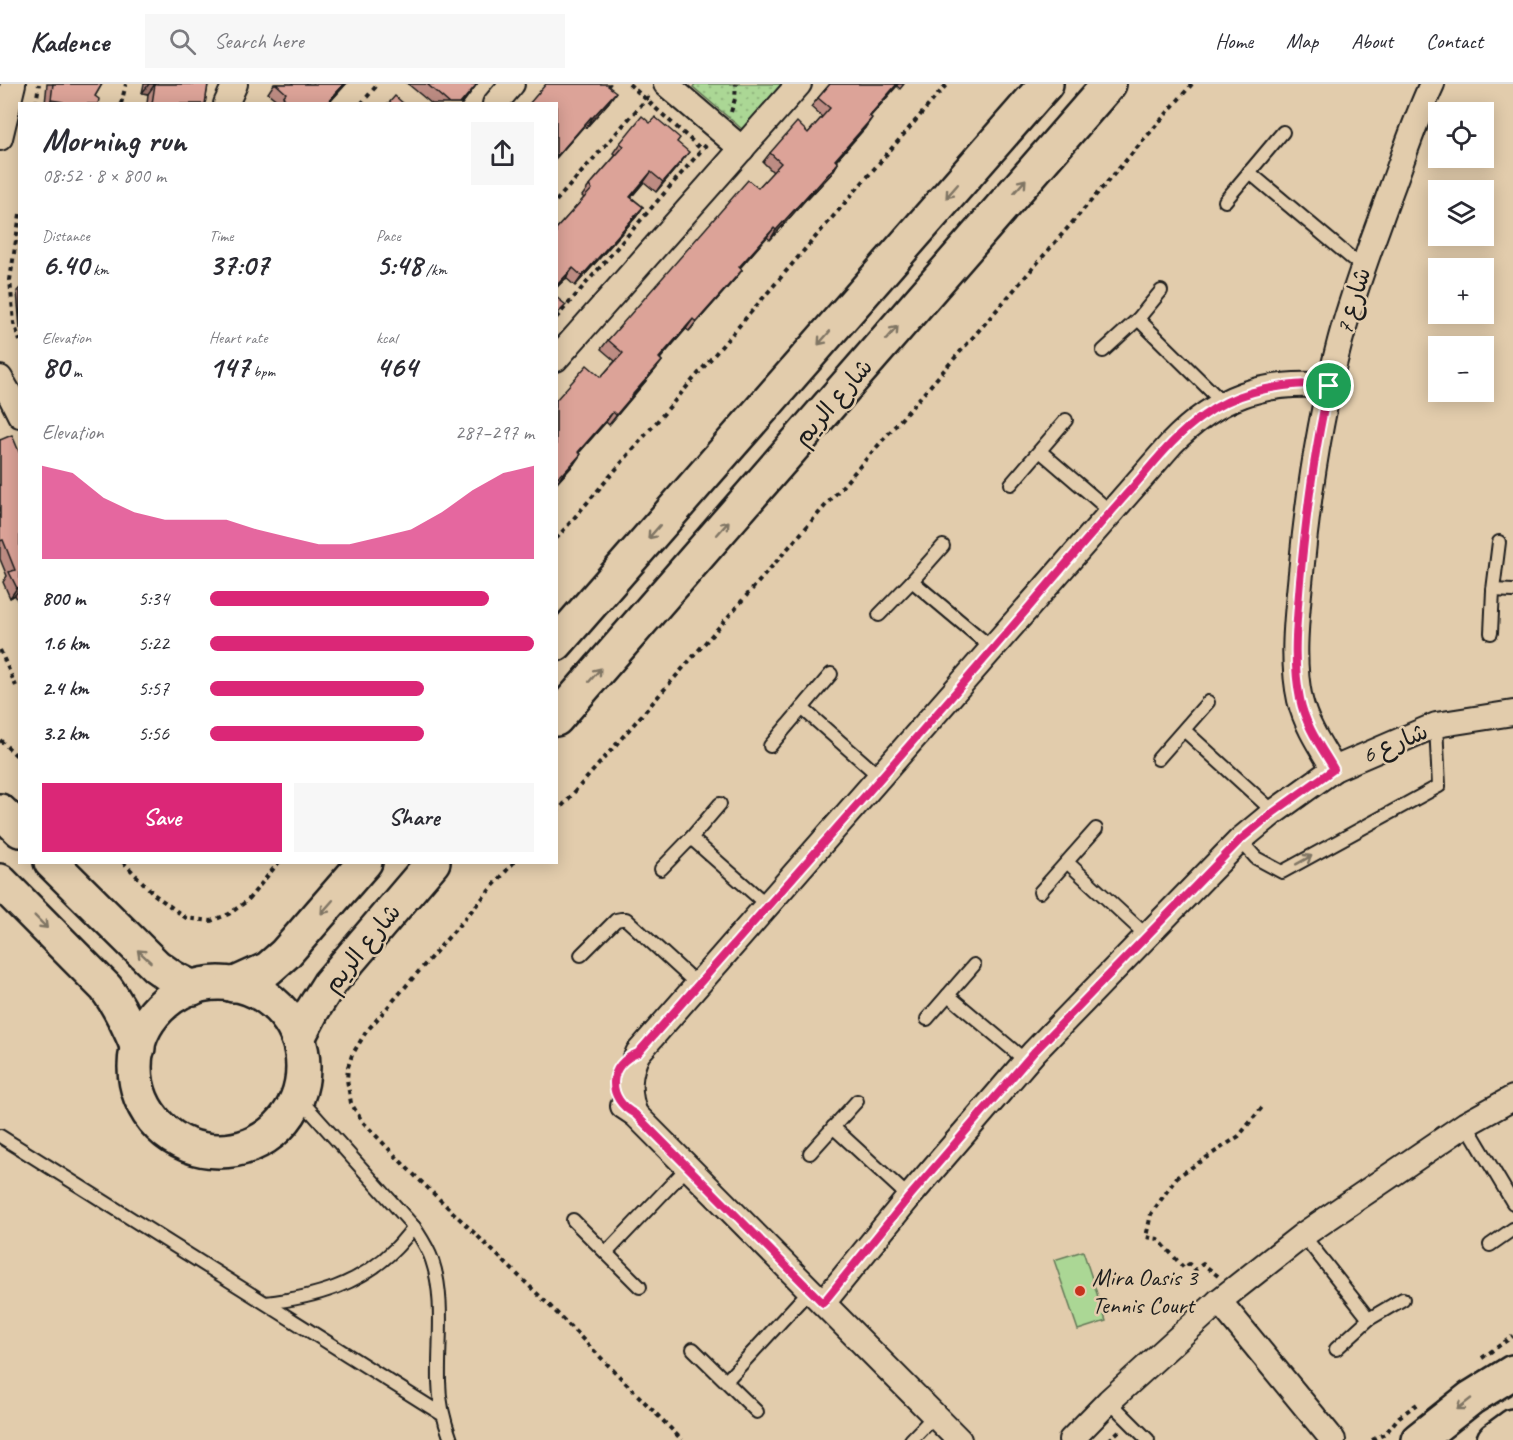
<!DOCTYPE html>
<html lang="en">
<head>
<meta charset="utf-8">
<style>
  body { margin:0; font-family:Caveat,"Playpen Sans Arabic",sans-serif; background:#f7f7f7; color:#2b2b33; height:100vh; display:flex; flex-direction:column; font-size:22px; white-space:nowrap }
  * { box-sizing:border-box; margin:0 }
  p { font-size:20px; color:#7c7c81 }
  .icon { flex:none; width:33px; height:33px; fill:none; stroke:currentColor; stroke-width:2; stroke-linecap:round; stroke-linejoin:round }
  .map { position:relative; flex:1; overflow:hidden }
  .sheet { position:absolute; left:18px; top:18px; width:540px; height:762px; display:flex; flex-direction:column; background:#fff; border-radius:0px; box-shadow:0 3px 15px #0003 }
  .sheet>* { flex:none }
  .tools { position:absolute; left:1428px; top:18px; display:grid; gap:12px }
  .tools a { display:grid; place-items:center; width:66px; height:66px; border-radius:0px; background:#fff; box-shadow:0 3px 15px #0003; font-size:30px }
  .pin { position:absolute; display:grid; place-items:center; width:51px; height:51px; color:#fff; margin:-26px; border:3px solid #fff; border-radius:50%; box-shadow:0 2px 6px #0007 }
  .round { display:grid; place-items:center; flex:none; width:63px; height:63px; border-radius:0px; background:#f7f7f7 }
  .head { display:flex; align-items:center; justify-content:space-between; height:102px; padding:0 24px }
  h1 { font-size:33px; font-weight:600; line-height:45px }
  .figures { display:grid; grid-template-columns:repeat(3,1fr); gap:9px; height:102px; padding:6px 24px }
  .figures div { display:grid; align-content:center }
  .figures b { font-size:30px; font-weight:600 }
  .figures small { font-size:16px; font-weight:400 }
  .figures p { font-size:16px }
  .chart { height:168px; padding:12px 24px }
  .chart p { display:flex; justify-content:space-between }
  .chart svg { width:100%; height:108px; margin-top:6px; fill:#db2777; opacity:.7 }
  .primary-button { display:flex; gap:12px; margin-top:auto; padding:12px 24px }
  .primary-button a { flex:1; height:69px; border-radius:0px; background:#db2777; color:#fff; font-size:24px; font-weight:600; line-height:69px; text-align:center }
  .primary-button a+a { background:#f7f7f7; color:#2b2b33 }
  ul { padding:0 24px; list-style:none; font-size:20px }
  li { display:grid; grid-template-columns:96px 72px 1fr; align-items:center; height:45px }
  li i { height:15px; border-radius:8px; background:#db2777 }
  header { display:flex; align-items:center; gap:36px; box-sizing:border-box; height:84px; padding:0 30px; background:#fff; border-bottom:2px solid #e1e1e2 }
  header strong { font-size:28px }
  nav { display:flex; gap:33px; margin-inline-start:auto; font-size:21px }
  .search { width:420px; height:54px; background:#f7f7f7; display:flex; align-items:center; gap:15px; box-sizing:border-box; padding:0 21px; border-radius:0px; color:#7c7c81; font-size:22px }
  .map>svg:first-child { display:block }
  .green { fill:#abd795; stroke:#647a58; stroke-width:1.5 }
  .park { fill:url(#park-dots); stroke:#647a58; stroke-width:1.5 }
  .lines { fill:none; stroke-linecap:round; stroke-linejoin:round }
  .lane-casing { stroke:#1c1c1c; stroke-width:16 }
  .street-casing { stroke:#1c1c1c; stroke-width:28 }
  .secondary-casing { stroke:#1c1c1c; stroke-width:38 }
  .path { stroke:#1c1c1c; stroke-width:4; stroke-dasharray:4.5 4.5; stroke-linecap:butt }
  .lane { stroke:#e2ccac; stroke-width:12 }
  .street { stroke:#e2ccac; stroke-width:24 }
  .secondary { stroke:#e2ccac; stroke-width:33 }
  .wall { fill:#bd8c83; stroke:#1c1c1c; stroke-width:1.5 }
  .shaded-wall { fill:#9a726a; stroke:#1c1c1c; stroke-width:1.5 }
  .building { fill:#dca398; stroke:#1c1c1c; stroke-width:1.5 }
  .oneway { stroke:#7f7464 }
  .route-casing { stroke:#fff; stroke-width:12 }
  .route { stroke:#db2777; stroke-width:8 }
  .poi-dot { fill:#c8321e; stroke:#e2ccac; stroke-width:2 }
  .labels { text-anchor:middle; stroke-width:5; stroke-linejoin:round; paint-order:stroke }
  .street-label { font-size:24px; fill:#1c1c1c; stroke:#e2ccac }
  .poi-label { font-size:24px; fill:#1c1c1c; stroke:#e2ccac; text-anchor:start }
</style>
</head>
<body>
<header>
<strong>Kadence</strong>
<div class="search"><svg class="icon" aria-label="search" viewBox="0 0 24 24"><circle cx="10" cy="10" r="6"/><path d="M15 15l6 6"/></svg>Search here</div>
<nav><a>Home</a><a>Map</a><a>About</a><a>Contact</a></nav>
</header>
<div class="map">
<svg width="1513" height="1356" viewBox="0 0 1513 1356">
  <defs>
    <pattern id="park-dots" width="8" height="8" patternUnits="userSpaceOnUse" patternTransform="scale(1.5)"><rect width="8" height="8" fill="#abd795"/><path d="M2 2h.1M6 6h.1" fill="none" stroke="#93b880" stroke-width="1.8" stroke-linecap="round"/></pattern>
  </defs>
  <rect width="100%" height="100%" fill="#e2ccac"/>
  <filter id="ink" filterUnits="userSpaceOnUse"><feTurbulence type="fractalNoise" baseFrequency=".0167" numOctaves="2"/><feDisplacementMap in="SourceGraphic" scale="12" xChannelSelector="R" yChannelSelector="G"/><feConvolveMatrix kernelMatrix="1 2 1 2 8 2 1 2 1" color-interpolation-filters="sRGB"/></filter>
  <g filter="url(#ink)">
    <path class="green" d="M1083 1167 1106 1237 1078 1246 1054 1176Z"/>
    <path class="park" d="M695 0H782L742 45 693 3Z"/>
    <g class="lines">
      <g class="lane-casing">
        <g id="lane">
          <path d="M1249 88 1362 183"/>
          <path d="M1225 117 1283 48"/>
          <path d="M1138 235 1223 319"/>
          <path d="M1103 267 1138 235 1161 207"/>
          <path d="M1040 367 1111 428"/>
          <path d="M1011 400 1066 336"/>
          <path d="M912 497 993 565"/>
          <path d="M1493 506 1513 507"/>
          <path d="M879 531 912 497 943 462"/>
          <path d="M1491 549 1493 506 1499 458"/>
          <path d="M802 624 880 693"/>
          <path d="M1184 646 1274 728"/>
          <path d="M770 662 831 590"/>
          <path d="M1158 675 1208 618"/>
          <path d="M691 754 768 822"/>
          <path d="M1240 756 1256 774 1282 788 1439 702 1436 641"/>
          <path d="M1067 778 1147 852"/>
          <path d="M661 785 691 754 720 720"/>
          <path d="M1040 808 1096 745"/>
          <path d="M581 871 616 836 621 835H626L698 901"/>
          <path d="M948 911 1026 977"/>
          <path d="M927 935 974 881"/>
          <path d="M298 1013 414 1143C421 1154 428 1164 432 1176 445 1214 438 1257 439 1297 439 1317 444 1337 451 1356"/>
          <path d="M1466 1040 1513 1119"/>
          <path d="M833 1043 909 1113"/>
          <path d="M0 1052 443 1331"/>
          <path d="M810 1069 857 1017"/>
          <path d="M573 1136 640 1203"/>
          <path d="M1303 1151 1369 1235"/>
          <path d="M1490 1161 1513 1145"/>
          <path d="M607 1168 688 1083"/>
          <path d="M266 1219C315 1213 360 1201 396 1164 402 1158 408 1150 414 1143"/>
          <path d="M693 1265 757 1328"/>
          <path d="M1336 1265 1369 1235 1403 1215"/>
          <path d="M726 1297 810 1206"/>
          <path d="M1109 1317 1148 1356"/>
          <path d="M911 1356 935 1331"/>
        </g>
      </g>
      <g class="street-casing">
        <g id="street">
          <path d="M666 0 742 65"/>
          <path d="M226 20 235 0"/>
          <path d="M495 20 512 0"/>
          <path d="M0 54 13 0"/>
          <path d="M556 275 799 0"/>
          <path d="M0 294 11 313 20 331"/>
          <path d="M1334 685C1321 663 1306 641 1300 616 1291 575 1297 531 1301 489 1308 411 1320 333 1340 257 1354 205 1373 156 1391 106 1404 71 1416 34 1432 0"/>
          <path d="M623 1022 635 1030 959 1356"/>
          <path d="M635 1030C627 1008 628 989 638 969L1171 360C1217 312 1264 296 1329 302"/>
          <path d="M1219 1217 1333 1356"/>
          <path d="M823 1219 909 1113 1034 968 1240 756 1274 728 1334 685 1436 641 1513 629"/>
          <path d="M1071 1356 1109 1317 1219 1217 1303 1151 1466 1040 1513 1014"/>
        </g>
      </g>
      <g class="secondary-casing">
        <g id="secondary">
          <path d="M556 560 1046 0"/>
          <path d="M556 635 1109 0"/>
          <path d="M0 727 20 746"/>
          <path d="M51 778 156 882 173 894 193 904"/>
          <path d="M0 797 106 904C120 923 129 942 138 964"/>
          <circle cx="219" cy="983" r="84"/>
          <path d="M233 901 268 885 285 870 365 778"/>
          <path d="M298 954 312 927 329 900 433 778"/>
          <path d="M1418 1356 1471 1314 1513 1288"/>
          <path d="M1494 1356 1513 1342"/>
        </g>
      </g>
      <g class="path">
        <path d="M629 0 702 66"/>
        <path d="M36 20 39 0"/>
        <path d="M121 20 126 0"/>
        <path d="M361 20 378 0"/>
        <path d="M731 28 735 15 736 0"/>
        <path d="M556 117 649 12"/>
        <path d="M20 130 10 196 14 239 20 257"/>
        <path d="M556 234 706 61"/>
        <path d="M556 455 947 0"/>
        <path d="M0 566 16 602"/>
        <path d="M0 656 20 675"/>
        <path d="M556 729 988 236 1192 0"/>
        <path d="M123 778 155 811 186 834 211 837 229 830 247 817 279 778"/>
        <path d="M514 778 366 948 352 971 348 983 347 996 351 1019 362 1037 406 1083 550 1222 682 1356"/>
        <path d="M1218 1192 1203 1180 1195 1186 1189 1180 1184 1184 1158 1155 1146 1153 1151 1130 1177 1093 1239 1052 1263 1022"/>
        <path d="M1482 1274 1513 1252"/>
        <path d="M1109 1356 1120 1346"/>
        <path d="M1372 1356 1385 1350 1399 1333 1420 1318"/>
      </g>
      <use href="#lane" class="lane"/>
      <use href="#street" class="street"/>
      <use href="#secondary" class="secondary"/>
    </g>
    <g class="wall">
      <path d="M47 0H102L95 12 98 20H45Z"/>
      <path d="M144 0H208L205 20H147L148 10 142 9Z"/>
      <path d="M274 0H346L328 20H278L279 18 268 9Z"/>
      <path d="M408 0H477L462 20H432Z"/>
      <path d="M611 0 609 2V18L586 44 584 42 556 74V20Z"/>
      <path d="M830 0H904L900 5 897 2 870 33 865 44 836 77 838 79 832 89 808 115 807 114 770 156 767 153 740 184 742 186 735 195 689 247 686 245 660 275 662 277 655 286 609 341 606 338 588 358 579 369 574 380 556 400V316L601 293 615 277 601 265 608 256 758 104 773 88 763 78 770 69 808 49 822 33 811 23 818 14Z"/>
      <path d="M650 39 677 58 682 77 656 108 644 98 631 113 643 123 636 133 575 202 566 194 556 204V144H557L584 114 582 112 589 102 616 71 613 69 620 59Z"/>
      <path d="M20 204V245L17 207Z"/>
      <path d="M0 356 20 370V522L15 511 10 514 3 498 7 492 0 475Z"/>
    </g>
    <g class="shaded-wall">
      <path d="M149 0H155L148 10 142 9Z"/>
      <path d="M344 0H346L328 20H327Z"/>
      <path d="M477 0 462 20H460Z"/>
      <path d="M897 0H898L862 42 869 32Z"/>
      <path d="M616 8 609 18 586 44 592 34Z"/>
      <path d="M51 16 63 18 62 20H48Z"/>
      <path d="M591 33 584 42 556 74 558 71Z"/>
      <path d="M872 34 865 44 828 86 835 76Z"/>
      <path d="M689 68 682 77 656 108 663 98Z"/>
      <path d="M838 79 832 89 808 115 815 105Z"/>
      <path d="M651 88 644 98 624 122 630 113Z"/>
      <path d="M814 104 807 114 770 156 776 146Z"/>
      <path d="M643 123 636 133 575 202 582 192Z"/>
      <path d="M774 144 767 153 732 193 739 183Z"/>
      <path d="M573 184 566 194 556 204V202Z"/>
      <path d="M742 186 735 195 689 247 696 238Z"/>
      <path d="M693 235 686 245 652 284 659 274Z"/>
      <path d="M662 277 655 286 609 341 633 310Z"/>
      <path d="M613 328 606 338 571 378 578 368Z"/>
      <path d="M581 370 574 380 556 400 563 390Z"/>
      <path d="M20 503V505L15 511 10 514 17 504Z"/>
    </g>
    <g class="building">
      <path d="M53 0H102L95 12 99 15 98 20H63V18L51 16Z"/>
      <path d="M153 0H208L205 20H152L155 0Z"/>
      <path d="M276 0H344L327 19 328 20H290L283 13 286 9Z"/>
      <path d="M427 0H477L460 20H450Z"/>
      <path d="M546 0H610L608 2 616 8 592 34 591 33 558 71 556 70V20H529Z"/>
      <path d="M830 0H897L869 32 872 34 835 76 838 79 815 105 814 104 776 146 774 144 739 183 742 186 696 238 693 235 659 274 662 277 633 310V311L616 331 613 328 578 368 581 370 563 390 562 389 556 395V316L587 281 601 293 623 269 608 256 748 96 758 104 781 79 770 69 797 38 808 49 830 24 818 14Z"/>
      <path d="M395 12 404 20H388Z"/>
      <path d="M642 32 650 39 655 33 680 54 677 58 689 68 663 98 651 88 630 113 643 123 582 192 573 184 556 202V144H557L592 105 589 102 624 62 620 59Z"/>
      <path d="M556 213 566 221 556 231Z"/>
      <path d="M12 351 20 370V503L17 504 9 488 15 486 3 456 0 457V356Z"/>
    </g>
    <defs><path id="oneway-shaft" d="M-6 0H5M1.5-3L5.5 0L1.5 3" fill="none" stroke-width="1.6" stroke-linecap="round" stroke-linejoin="round" transform="scale(1.5)"/></defs>
    <g class="oneway">
      <use href="#oneway-shaft" transform="translate(1020 102) rotate(-49)"/>
      <use href="#oneway-shaft" transform="translate(952 107) rotate(131)"/>
      <use href="#oneway-shaft" transform="translate(892 249) rotate(-49)"/>
      <use href="#oneway-shaft" transform="translate(824 254) rotate(131)"/>
      <use href="#oneway-shaft" transform="translate(723 444) rotate(-49)"/>
      <use href="#oneway-shaft" transform="translate(654 448) rotate(131)"/>
      <use href="#oneway-shaft" transform="translate(595 591) rotate(-49)"/>
      <use href="#oneway-shaft" transform="translate(1304 776) rotate(-29)"/>
      <use href="#oneway-shaft" transform="translate(327 823) rotate(131)"/>
      <use href="#oneway-shaft" transform="translate(41 838) rotate(45)"/>
      <use href="#oneway-shaft" transform="translate(144 872) rotate(-137)"/>
      <use href="#oneway-shaft" transform="translate(1464 1320) rotate(142)"/>
    </g>
  </g>
  <g class="lines" filter="url(#ink)">
    <g class="route-casing">
      <path id="route" d="M1308 300 1329 302C1314 366 1306 432 1300 497 1297 536 1292 576 1300 615 1305 641 1321 663 1334 685L1274 728 1240 756 1034 968 909 1113 823 1219 635 1030C606 1015 607 980 638 969 761 829 885 691 1005 551 1047 502 1089 452 1132 404 1154 379 1175 351 1203 332 1234 309 1270 302 1308 300Z"/>
    </g>
    <use href="#route" class="route"/>
  </g>
  <circle class="poi-dot" cx="1080" cy="1207" r="6"/>
  <g class="labels">
    <g class="street-label">
      <text transform="translate(1353 217) rotate(-73)" y="8">شارع 7</text>
      <text transform="translate(833 318) rotate(-49)" y="8">شارع الريم</text>
      <text transform="translate(1395 659) rotate(-23)" y="8">شارع 6</text>
      <text transform="translate(362 864) rotate(-51)" y="8">شارع الريم</text>
    </g>
    <g class="poi-label">
      <text x="1092" y="1201">Mira Oasis 3<tspan x="1092" dy="28">Tennis Court</tspan></text>
    </g>
  </g>
</svg>
<div class="tools">
<a><svg class="icon" aria-label="locate" viewBox="0 0 24 24"><circle cx="12" cy="12" r="6"/><path d="M12 2v4M12 18v4M2 12h4M18 12h4"/></svg></a>
<a><svg class="icon" aria-label="layers" viewBox="0 0 24 24"><path d="M12 4l9 5-9 5-9-5zM3 14l9 5 9-5"/></svg></a>
<a>+</a>
<a>−</a>
</div>
<div class="pin" style="left:1329px;top:302px;background:#1e9e55"><svg class="icon" aria-label="arrive" viewBox="0 0 24 24"><path d="M6 21V4h12l-3 4 3 4H6"/></svg></div>
<section class="sheet">
<div class="head"><div><h1>Morning run</h1><p>08:52 · 8 × 800 m</p></div><a class="round"><svg class="icon" aria-label="share" viewBox="0 0 24 24"><path d="M12 15V3M7 8l5-5 5 5M5 13v7h14v-7"/></svg></a></div>
<div class="figures">
<div><p>Distance</p><b>6.40<small> km</small></b></div>
<div><p>Time</p><b>37:07</b></div>
<div><p>Pace</p><b>5:48<small> /km</small></b></div>
</div>
<div class="figures">
<div><p>Elevation</p><b>80<small> m</small></b></div>
<div><p>Heart rate</p><b>147<small> bpm</small></b></div>
<div><p>kcal</p><b>464</b></div>
</div>
<div class="chart"><p><span>Elevation</span>287–297 m</p>
<svg viewBox="0 0 160 44" preserveAspectRatio="none"><path d="M0 44V6L10 9L20 19L30 25L40 28L50 28L60 28L70 32L80 35L90 38L100 38L110 35L120 32L130 25L140 16L150 9L160 6V44z"/></svg>
</div>
<ul>
<li><b>800 m</b>5:34<i style="width:86%"></i></li>
<li><b>1.6 km</b>5:22<i style="width:100%"></i></li>
<li><b>2.4 km</b>5:57<i style="width:66%"></i></li>
<li><b>3.2 km</b>5:56<i style="width:66%"></i></li>
</ul>
<div class="primary-button"><a>Save</a><a>Share</a></div>
</section>
</div>
</body>
</html>
